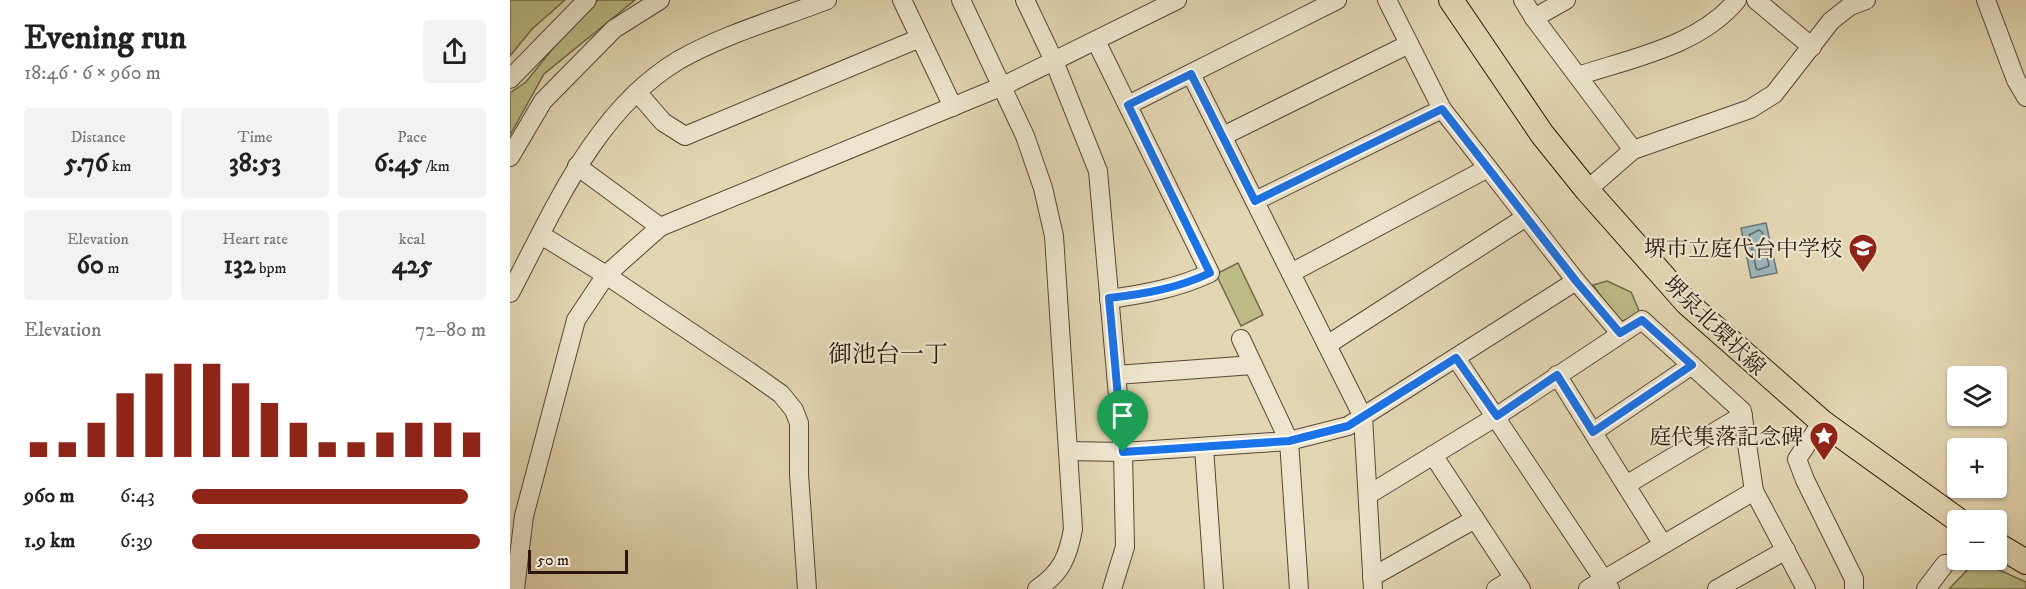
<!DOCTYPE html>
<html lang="en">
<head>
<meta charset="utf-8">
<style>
  body { margin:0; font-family:"IM FELL DW Pica","Noto Serif JP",serif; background:#f2f2f2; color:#202124; height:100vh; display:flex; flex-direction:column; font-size:22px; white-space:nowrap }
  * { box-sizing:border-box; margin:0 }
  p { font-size:20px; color:#757577 }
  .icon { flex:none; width:33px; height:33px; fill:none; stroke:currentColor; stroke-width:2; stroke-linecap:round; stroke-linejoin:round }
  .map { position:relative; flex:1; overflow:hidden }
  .drawer { display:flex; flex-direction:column; background:#fff; width:510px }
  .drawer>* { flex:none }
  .buttons { position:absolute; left:1437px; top:366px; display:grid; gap:12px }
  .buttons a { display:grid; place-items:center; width:60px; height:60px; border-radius:6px; background:#fff; box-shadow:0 2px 4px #0004; font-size:30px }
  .scale { position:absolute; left:18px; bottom:15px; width:100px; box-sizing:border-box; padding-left:6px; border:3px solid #29170d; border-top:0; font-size:16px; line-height:21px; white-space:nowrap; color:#29170d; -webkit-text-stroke:4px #ece4cc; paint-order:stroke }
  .pin { position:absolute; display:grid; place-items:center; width:51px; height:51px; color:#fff; margin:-62px -26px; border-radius:50% 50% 50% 0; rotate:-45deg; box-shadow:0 0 6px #0007 }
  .pin .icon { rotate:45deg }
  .round { display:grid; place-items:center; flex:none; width:63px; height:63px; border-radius:6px; background:#f2f2f2 }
  .head { display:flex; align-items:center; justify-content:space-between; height:102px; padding:0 24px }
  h1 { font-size:33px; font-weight:700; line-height:45px }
  .stats { display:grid; grid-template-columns:repeat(3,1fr); gap:9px; height:102px; padding:6px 24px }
  .stats div { display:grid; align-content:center; border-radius:6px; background:#f2f2f2; text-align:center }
  .stats b { font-size:26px; font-weight:700 }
  .stats small { font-size:16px; font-weight:400 }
  .stats p { font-size:16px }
  .chart { height:168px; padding:12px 24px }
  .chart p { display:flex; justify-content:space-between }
  .chart svg { width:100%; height:108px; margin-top:6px; stroke:#8f2418; stroke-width:6 }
  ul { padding:0 24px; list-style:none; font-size:20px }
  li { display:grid; grid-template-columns:96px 72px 1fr; align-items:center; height:45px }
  li i { height:15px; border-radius:8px; background:#8f2418 }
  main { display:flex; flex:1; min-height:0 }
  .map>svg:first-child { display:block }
  .green { fill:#bcbb86; stroke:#72694a; stroke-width:1.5 }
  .water { fill:#9bb5b8; stroke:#6d7674; stroke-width:1.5 }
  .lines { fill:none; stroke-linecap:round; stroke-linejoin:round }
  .shore { stroke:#626662; stroke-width:1.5 }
  .minor-casing { stroke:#574636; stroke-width:20 }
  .major-casing { stroke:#29170d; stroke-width:26 }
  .minor { stroke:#ece4cc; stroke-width:18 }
  .major { stroke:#e2d5b1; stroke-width:24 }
  .route-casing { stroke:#fff; stroke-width:12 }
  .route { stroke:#1a73e8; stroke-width:8 }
  .labels { text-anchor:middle; stroke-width:4.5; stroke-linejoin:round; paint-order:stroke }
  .poi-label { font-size:22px; fill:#29170d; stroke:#ece4cc; text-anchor:end }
  .street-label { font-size:22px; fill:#29170d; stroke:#ece4cc }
  .neighbourhood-label { font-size:24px; fill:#29170d; stroke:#ece4cc }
</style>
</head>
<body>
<main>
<section class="drawer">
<div class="head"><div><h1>Evening run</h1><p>18:46 · 6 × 960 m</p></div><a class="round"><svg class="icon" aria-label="share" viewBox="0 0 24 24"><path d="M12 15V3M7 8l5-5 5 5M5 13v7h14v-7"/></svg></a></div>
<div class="stats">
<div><p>Distance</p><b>5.76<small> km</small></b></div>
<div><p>Time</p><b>38:53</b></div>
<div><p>Pace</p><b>6:45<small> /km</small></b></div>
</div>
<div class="stats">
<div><p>Elevation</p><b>60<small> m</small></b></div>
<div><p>Heart rate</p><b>132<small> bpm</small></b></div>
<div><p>kcal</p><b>425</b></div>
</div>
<div class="chart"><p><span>Elevation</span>72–80 m</p>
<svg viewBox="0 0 160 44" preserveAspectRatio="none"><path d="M5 44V38M15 44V38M25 44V30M35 44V18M45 44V10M55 44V6M65 44V6M75 44V14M85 44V22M95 44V30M105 44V38M115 44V38M125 44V34M135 44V30M145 44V30M155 44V34"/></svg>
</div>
<ul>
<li><b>960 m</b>6:43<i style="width:94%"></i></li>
<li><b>1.9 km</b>6:39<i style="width:98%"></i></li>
</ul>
</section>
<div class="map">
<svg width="1516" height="589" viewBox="0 0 1516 589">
  <rect width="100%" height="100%" fill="#e2d5b1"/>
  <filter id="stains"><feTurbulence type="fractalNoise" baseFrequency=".00333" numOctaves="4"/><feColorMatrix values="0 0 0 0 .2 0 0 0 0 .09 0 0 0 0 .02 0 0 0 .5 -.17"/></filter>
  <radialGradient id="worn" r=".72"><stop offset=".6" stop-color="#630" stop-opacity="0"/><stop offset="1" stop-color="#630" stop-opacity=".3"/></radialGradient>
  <g class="green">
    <path d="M0 0H55L22 29 0 56Z"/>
    <path d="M88 0H125L34 74 0 135V93L16 82 67 18Z"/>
    <path d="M728 263 753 315 731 326 706 274Z"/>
    <path d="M1097 281 1121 292 1130 313 1111 322 1106 318 1083 285Z"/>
    <path d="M1467 560 1516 582V589H1439Z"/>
  </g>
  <path class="water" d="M1256 223 1267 273 1241 278 1231 228Z"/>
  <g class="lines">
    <path class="shore" d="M1249 230 1252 232 1259 266 1248 270 1246 268 1239 235Z"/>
    <g class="minor-casing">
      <g id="minor">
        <path d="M392 0 443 107"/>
        <path d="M451 0 515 136 533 188 544 236 563 529C558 557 551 573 527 589"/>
        <path d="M515 0 544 61 588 171 613 452 615 547 602 589"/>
        <path d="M877 0 932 109 1066 281 1110 333"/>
        <path d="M1013 0 1024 18 1123 150"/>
        <path d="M1246 0 1302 47"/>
        <path d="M1476 0 1506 80 1516 97"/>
        <path d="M1024 18 1056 0"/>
        <path d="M586 41 700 273C668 288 635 294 599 299"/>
        <path d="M681 74 853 417 863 589"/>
        <path d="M1068 76C1122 58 1189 46 1227 0"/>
        <path d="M0 79 77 0"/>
        <path d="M127 92 153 122 175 136 410 38"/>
        <path d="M618 105 827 0"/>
        <path d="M713 136 899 44"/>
        <path d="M0 157 33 101 104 29 150 0"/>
        <path d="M67 166 150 227"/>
        <path d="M1077 190 1123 150 1240 109 1264 94 1321 21 1340 6 1356 0"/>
        <path d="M745 201 932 109"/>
        <path d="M31 235 96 275 240 372 271 394 284 410 289 423V474L297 589"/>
        <path d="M781 273 978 168"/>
        <path d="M0 293C44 210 85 110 169 60 215 34 268 19 317 0"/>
        <path d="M731 339 779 441 789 589"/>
        <path d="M817 345 1016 217"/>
        <path d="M946 358 1100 589"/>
        <path d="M606 375 743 365"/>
        <path d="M1047 375 1152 543"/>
        <path d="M1312 422 1287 459 1295 480 1344 579V589"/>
        <path d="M1083 432 1182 365"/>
        <path d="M694 448 704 589"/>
        <path d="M558 451 613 452 779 441 838 426 1066 281"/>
        <path d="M923 455 1011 589"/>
        <path d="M1116 485 1233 415"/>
        <path d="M858 495 987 416 1132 320 1232 411 1244 491 1296 589"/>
        <path d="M862 577 965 519"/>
        <path d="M5 589 14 516 66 320 96 275 150 227 493 86 667 0"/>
        <path d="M986 589 1004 578"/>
        <path d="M1078 589 1244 491"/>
        <path d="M1207 589 1276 550"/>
        <path d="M1416 589 1435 564"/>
      </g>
    </g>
    <g class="major-casing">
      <g id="major">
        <path d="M941 0 1032 134 1077 190 1177 303 1312 422 1448 520"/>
        <path d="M1486 544 1516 562"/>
      </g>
    </g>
    <use href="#minor" class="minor"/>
    <use href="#major" class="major"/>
  </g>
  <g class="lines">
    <g class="route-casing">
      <path id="route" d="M681 74 745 201 932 109 1066 281 1110 333 1132 320 1182 365 1083 432 1047 375 987 416 946 358 838 426 779 441 613 452 599 298C635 294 668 288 700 273L618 105Z"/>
    </g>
    <use href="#route" class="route"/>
  </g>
  <defs>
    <g id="school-pin" transform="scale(1.5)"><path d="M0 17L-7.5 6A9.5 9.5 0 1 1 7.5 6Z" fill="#8f2418" stroke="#ece4cc"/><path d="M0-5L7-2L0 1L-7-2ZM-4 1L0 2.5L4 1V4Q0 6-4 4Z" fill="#fff"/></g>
    <g id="sight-pin" transform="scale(1.5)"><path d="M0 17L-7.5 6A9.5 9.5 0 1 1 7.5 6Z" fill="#8f2418" stroke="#ece4cc"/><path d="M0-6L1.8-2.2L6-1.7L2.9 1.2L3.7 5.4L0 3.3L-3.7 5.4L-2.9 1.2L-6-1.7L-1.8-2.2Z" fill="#fff"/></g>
  </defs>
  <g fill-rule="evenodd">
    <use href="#school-pin" x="1353" y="248"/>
    <use href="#sight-pin" x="1314" y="436"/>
  </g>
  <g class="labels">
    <g class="poi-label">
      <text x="1332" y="256">堺市立庭代台中学校</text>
      <text x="1293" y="444">庭代集落記念碑</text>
    </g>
    <g class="street-label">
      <text transform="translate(1205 325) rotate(44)" y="8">堺泉北環状線</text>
    </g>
    <g class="neighbourhood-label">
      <text x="378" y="362">御池台一丁</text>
    </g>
  </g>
  <rect width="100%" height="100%" filter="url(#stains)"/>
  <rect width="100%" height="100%" fill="url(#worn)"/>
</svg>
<div class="buttons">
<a><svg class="icon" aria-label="layers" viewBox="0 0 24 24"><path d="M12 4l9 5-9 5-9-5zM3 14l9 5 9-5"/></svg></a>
<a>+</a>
<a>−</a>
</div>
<div class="scale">50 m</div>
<div class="pin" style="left:613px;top:452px;background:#1e9e55"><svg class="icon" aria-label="arrive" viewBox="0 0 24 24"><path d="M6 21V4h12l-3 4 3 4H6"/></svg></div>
</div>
</main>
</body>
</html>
